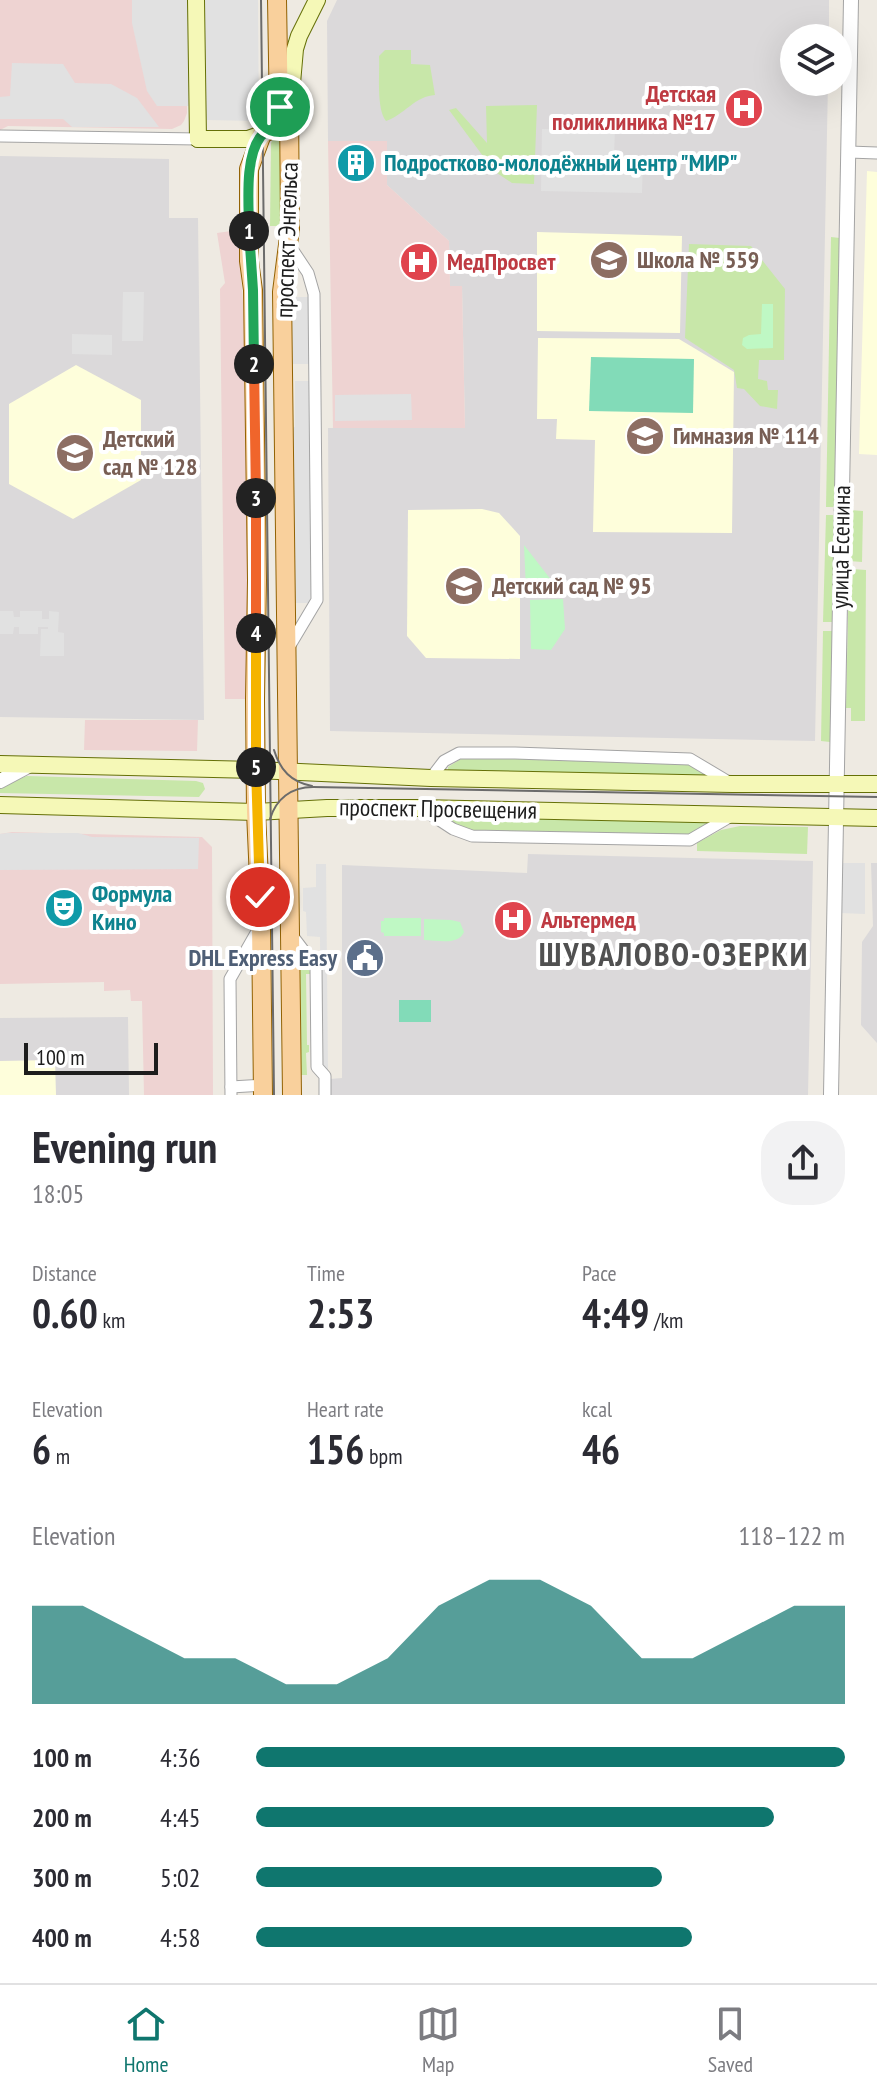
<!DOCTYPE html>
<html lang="en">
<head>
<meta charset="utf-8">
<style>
  body { margin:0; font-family:"PT Sans Narrow",sans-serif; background:#f2f2f3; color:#2b2b33; height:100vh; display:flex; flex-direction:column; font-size:30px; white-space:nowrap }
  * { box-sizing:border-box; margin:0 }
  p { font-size:26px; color:#7c7c81 }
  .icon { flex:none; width:44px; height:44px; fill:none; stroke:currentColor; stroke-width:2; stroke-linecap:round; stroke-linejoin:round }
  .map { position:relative; height:1095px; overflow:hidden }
  .sheet { display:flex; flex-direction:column; background:#fff; flex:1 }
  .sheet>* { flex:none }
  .tools { position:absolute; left:780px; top:24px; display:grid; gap:16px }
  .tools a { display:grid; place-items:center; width:72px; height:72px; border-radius:50%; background:#fff; box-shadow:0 8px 32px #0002; font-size:40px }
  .scale { position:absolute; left:24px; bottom:20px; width:134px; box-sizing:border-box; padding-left:8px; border:4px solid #1d1d1d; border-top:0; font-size:22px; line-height:28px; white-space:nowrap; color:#1d1d1d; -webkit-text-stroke:6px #fff; paint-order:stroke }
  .pin { position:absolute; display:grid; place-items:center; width:68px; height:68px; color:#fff; margin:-34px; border:4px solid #fff; border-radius:50%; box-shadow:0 2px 8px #0007 }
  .km { position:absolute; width:40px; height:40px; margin:-20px; border-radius:50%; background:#222; color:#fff; font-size:22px; line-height:40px; text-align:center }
  .round { display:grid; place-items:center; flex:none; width:84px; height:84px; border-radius:32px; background:#f2f2f3 }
  .summary { display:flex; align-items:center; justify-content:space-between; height:136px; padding:0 32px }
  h1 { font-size:44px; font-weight:600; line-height:60px }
  .figures { display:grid; grid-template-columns:repeat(3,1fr); gap:12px; height:136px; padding:8px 32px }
  .figures div { display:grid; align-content:center }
  .figures b { font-size:40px; font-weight:600 }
  .figures small { font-size:22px; font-weight:400 }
  .figures p { font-size:22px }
  .chart { height:224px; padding:16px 32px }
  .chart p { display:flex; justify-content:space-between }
  .chart svg { width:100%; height:144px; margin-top:8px; fill:#0f766e; opacity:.7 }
  ul { padding:0 32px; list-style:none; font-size:26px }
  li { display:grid; grid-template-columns:128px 96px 1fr; align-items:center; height:60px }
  li i { height:20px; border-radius:10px; background:#0f766e }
  .tabs { display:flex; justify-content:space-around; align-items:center; height:112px; border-top:2px solid #e1e1e2; background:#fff; font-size:22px; color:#7c7c81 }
  .tabs a { display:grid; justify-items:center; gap:4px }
  .tabs .selected { color:#0f766e }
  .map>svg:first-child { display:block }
  .residential { fill:#dbd9da }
  .commercial { fill:#eed3d2 }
  .education { fill:#fefedb }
  .grass { fill:#c8e7a9 }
  .park { fill:#bff8c4 }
  .pitch { fill:#82dbb8 }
  .parking { fill:#e1e1e1 }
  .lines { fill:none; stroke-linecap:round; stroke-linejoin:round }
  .minor-casing { stroke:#a4a4a4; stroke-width:13 }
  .tertiary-casing { stroke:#a4a4a4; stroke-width:16 }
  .secondary-casing { stroke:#657007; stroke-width:18 }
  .primary-casing { stroke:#926204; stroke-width:20 }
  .minor { stroke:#fff; stroke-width:11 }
  .tertiary { stroke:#fff; stroke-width:14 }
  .secondary { stroke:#f5f8b7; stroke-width:16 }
  .primary { stroke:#f9d09c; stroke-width:18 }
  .tram { stroke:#6b6b6b; stroke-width:2 }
  .split-1-casing { stroke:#fff; stroke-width:16 }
  .split-2-casing { stroke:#fff; stroke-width:16 }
  .split-3-casing { stroke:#fff; stroke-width:16 }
  .split-4-casing { stroke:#fff; stroke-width:16 }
  .split-5-casing { stroke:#fff; stroke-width:16 }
  .split-6-casing { stroke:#fff; stroke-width:16 }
  .split-1 { stroke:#22a559; stroke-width:10 }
  .split-2 { stroke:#22a559; stroke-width:10 }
  .split-3 { stroke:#f0652b; stroke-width:10 }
  .split-4 { stroke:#f0652b; stroke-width:10 }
  .split-5 { stroke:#f5b400; stroke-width:10 }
  .split-6 { stroke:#f5b400; stroke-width:10 }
  .labels { text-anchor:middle; stroke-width:8; stroke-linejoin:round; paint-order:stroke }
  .health-label { font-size:24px; font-weight:bold; fill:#be3a42; stroke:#fff; text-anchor:start }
  .culture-label { font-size:24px; font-weight:bold; fill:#0d838f; stroke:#fff; text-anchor:start }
  .street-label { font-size:24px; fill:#1d1d1d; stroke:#fff }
  .education-label { font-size:24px; font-weight:bold; fill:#785e54; stroke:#fff; text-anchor:start }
  .service-label { font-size:24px; font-weight:bold; fill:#4e5e75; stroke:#fff; text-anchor:end }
  .district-label { font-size:32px; font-weight:bold; letter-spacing:2px; fill:#505050; stroke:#fff }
</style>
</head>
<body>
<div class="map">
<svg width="877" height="1095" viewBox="0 0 877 1095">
  <rect width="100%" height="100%" fill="#eeeae2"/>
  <g class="residential">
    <path d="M337 0H829V38H794V82H828L815 741 330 731 328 428 465 427 462 286H450L449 241 387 185V141H328L327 21Z"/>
    <path d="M0 156 169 159V218H198L204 720 0 717Z"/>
    <path d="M528 854 813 861 808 1095H331L330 1079 342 1078V865L527 873Z"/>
    <path d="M871 863H877V1043L861 1025 862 942 873 926Z"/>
    <path d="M128 1017 129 1095H0V1018Z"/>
  </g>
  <g class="commercial">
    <path d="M0 0H186L187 113 184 121 181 125 172 129 8 126 0 130Z"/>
    <path d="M328 141H387V185L449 241 450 286H462L465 428H333Z"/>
    <path d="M238 230 244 317 250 625 245 699H225L220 289 225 283 217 233Z"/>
    <path d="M85 720H198L197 751 84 750Z"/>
    <path d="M12 832 202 837 212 847 213 1095H144L142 1001H131L130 990 104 991V982L0 984V834Z"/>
  </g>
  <g class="education">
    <path d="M867 171 877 172V455L859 454Z"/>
    <path d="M537 232 682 236 680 333 537 331Z"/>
    <path d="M538 338 679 339 734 372 732 533 593 532 595 440 556 439 557 419H537Z"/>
    <path d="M76 365 141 400V480L73 519 9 484V404Z"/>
    <path d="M482 509 499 513 520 536V659L426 658 407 636 408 510Z"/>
    <path d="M55 1060 56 1095H0V1061Z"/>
  </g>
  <g class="grass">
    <path d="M385 50H411V64L430 65 435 95C415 96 404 115 386 121 376 108 380 73 379 56Z"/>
    <path d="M537 105 534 184 512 183 494 171 449 110 456 108 487 143 486 106Z"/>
    <path d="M283 123V226H270L271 143Z"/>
    <path d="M831 237 840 238 835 507H826Z"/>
    <path d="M689 244 751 246 785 289 784 360H759L758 379 767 381 768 390H778L777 409 760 406 744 389 737 388 734 370 685 338Z"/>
    <path d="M850 510 863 511 862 562 849 561Z"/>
    <path d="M826 515H835L832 622H823Z"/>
    <path d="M852 569 866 570 865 721H851V708H846L849 571Z"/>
    <path d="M823 631H832L830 742 821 741Z"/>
    <path d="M464 757 689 763 710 777 448 770V767Z"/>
    <path d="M27 776 196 781 203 783 205 789 199 797 0 793V786Z"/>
    <path d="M445 817 710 821V825L689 837 473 832 445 820Z"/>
    <path d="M740 826 808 827 807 854 697 851V843L721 830Z"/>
    <path d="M299 959 305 961 311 974H306L307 1045H309V1052L306 1053 307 1075H297V961Z"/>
  </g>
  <g class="park">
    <path d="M762 304H773V348L747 349 742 345 743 338 749 335 761 334Z"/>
    <path d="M524 545 559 590H526Z"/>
    <path d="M563 599 565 629 551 650 531 649 530 600Z"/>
    <path d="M384 918H421V936H384V933L381 932V921H384Z"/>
    <path d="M424 919 451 920 460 922 464 932C458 946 437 940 424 940Z"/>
  </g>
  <g class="pitch">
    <path d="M591 357 694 359 693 413 589 411Z"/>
    <rect x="399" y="1000" width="32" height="22"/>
  </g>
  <g class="parking">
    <path d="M132 0H188L189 106H157L147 91 132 23Z"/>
    <path d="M204 0H258L259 121 207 120 205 113Z"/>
    <path d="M12 63 63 64 75 83 111 84 137 98 159 127H72L63 119H0V97L10 96Z"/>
    <path d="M542 129 615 130 614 155 643 156 642 193 541 191Z"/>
    <path d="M123 292H144L143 341H122Z"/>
    <rect x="289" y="297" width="21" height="67"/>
    <path d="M72 334 112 335V355L72 354Z"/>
    <path d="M295 381H309L311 596 309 603H292L291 428 295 427Z"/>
    <path d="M411 394 412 420 335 421V395Z"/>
    <path d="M0 611H13L14 617H20V611H42V619H49V611L59 612 58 632 64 633V656H40L41 629H48V627H38V634H19V627H14L13 634H0Z"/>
    <path d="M7 833H78L92 837 199 838 198 869 0 870V834Z"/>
    <path d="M840 863H865V914L840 913Z"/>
    <path d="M316 864H326L328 1070H321L320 937 307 936 306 912 303 911V888L316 887Z"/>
  </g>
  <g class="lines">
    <g class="minor-casing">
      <g id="minor">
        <path d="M0 136 198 139"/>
        <path d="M849 152 877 153"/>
        <path d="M288 243 308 273 314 294 317 600 289 647"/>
        <path d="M431 778 444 761 459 753H515L690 759 732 784"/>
        <path d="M424 810 453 829 472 836 690 840 733 815"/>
        <path d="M291 934 316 967 317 1067 325 1076V1095"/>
        <path d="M231 1087 263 1085"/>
        <path d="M231 1095 230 979 259 928"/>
      </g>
    </g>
    <g class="tertiary-casing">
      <g id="tertiary">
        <path d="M0 781 30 765"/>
        <path d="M831 1095 851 0"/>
      </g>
    </g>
    <g class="secondary-casing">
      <g id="secondary">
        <path d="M196 0 198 139"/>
        <path d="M290 106 295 49 299 36 317 0"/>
        <path d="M198 139H248L262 134"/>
        <path d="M0 764 256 770 431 778 732 784H877"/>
        <path d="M0 805 256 812 327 808H420L877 818"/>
      </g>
    </g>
    <g class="primary-casing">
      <g id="primary">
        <path d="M289 103 290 229 282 292 292 1095"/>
        <path d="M263 1095 261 924 256 812 255 699 257 580 253 290 249 261V169L262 134 272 129 279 118 277 0"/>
      </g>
    </g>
    <use href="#minor" class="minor"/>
    <use href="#tertiary" class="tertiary"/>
    <use href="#secondary" class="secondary"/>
    <use href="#primary" class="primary"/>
    <g class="tram">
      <path d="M261 0 274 1095"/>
      <path d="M274 750C280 770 291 782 312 786"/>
      <path d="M270 819C276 799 291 787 313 787L877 797"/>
    </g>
  </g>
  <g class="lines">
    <g class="split-1-casing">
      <path id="split-1" d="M249 231C249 204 244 158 261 136 265 132 272 129 276 125L280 107"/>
    </g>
    <g class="split-2-casing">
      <path id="split-2" d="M249 231 253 290 254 364"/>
    </g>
    <g class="split-3-casing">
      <path id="split-3" d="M254 364 256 498"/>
    </g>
    <g class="split-4-casing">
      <path id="split-4" d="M256 498V633"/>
    </g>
    <g class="split-5-casing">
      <path id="split-5" d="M256 767V633"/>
    </g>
    <g class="split-6-casing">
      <path id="split-6" d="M256 767 260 897"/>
    </g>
    <use href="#split-1" class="split-1"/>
    <use href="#split-2" class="split-2"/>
    <use href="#split-3" class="split-3"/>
    <use href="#split-4" class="split-4"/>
    <use href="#split-5" class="split-5"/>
    <use href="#split-6" class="split-6"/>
  </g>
  <defs>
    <g id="hospital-disc" transform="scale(2)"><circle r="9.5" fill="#e0444e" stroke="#fff"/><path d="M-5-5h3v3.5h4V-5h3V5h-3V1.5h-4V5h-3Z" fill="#fff"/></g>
    <g id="building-disc" transform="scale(2)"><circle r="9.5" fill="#0f9aa8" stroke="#fff"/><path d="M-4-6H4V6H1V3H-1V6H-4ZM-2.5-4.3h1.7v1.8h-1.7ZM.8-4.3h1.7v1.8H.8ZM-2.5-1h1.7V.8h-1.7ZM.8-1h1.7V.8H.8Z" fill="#fff"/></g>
    <g id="school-disc" transform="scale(2)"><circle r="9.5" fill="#8d6e63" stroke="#fff"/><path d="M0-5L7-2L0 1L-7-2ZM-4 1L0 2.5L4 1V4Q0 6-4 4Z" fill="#fff"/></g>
    <g id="theatre-disc" transform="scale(2)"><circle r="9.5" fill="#0f9aa8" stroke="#fff"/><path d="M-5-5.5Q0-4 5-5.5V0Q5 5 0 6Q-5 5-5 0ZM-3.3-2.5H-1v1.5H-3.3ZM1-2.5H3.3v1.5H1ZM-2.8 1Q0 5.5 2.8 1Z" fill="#fff"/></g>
    <g id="civic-disc" transform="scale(2)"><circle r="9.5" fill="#5c6f8a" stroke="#fff"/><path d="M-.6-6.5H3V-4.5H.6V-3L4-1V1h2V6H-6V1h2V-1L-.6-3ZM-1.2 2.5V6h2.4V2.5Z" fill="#fff"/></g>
  </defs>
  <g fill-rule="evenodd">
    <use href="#hospital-disc" x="744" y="108"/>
    <use href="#building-disc" x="356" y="163"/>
    <use href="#school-disc" x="609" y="260"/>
    <use href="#hospital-disc" x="419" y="262"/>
    <use href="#school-disc" x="645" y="436"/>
    <use href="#school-disc" x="75" y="453"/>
    <use href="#school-disc" x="464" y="586"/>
    <use href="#theatre-disc" x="64" y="908"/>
    <use href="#hospital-disc" x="513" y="920"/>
    <use href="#civic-disc" x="365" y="958"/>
  </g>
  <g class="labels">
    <g class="health-label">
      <text x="716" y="102" text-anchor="end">Детская<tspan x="716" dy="28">поликлиника №17</tspan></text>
      <text x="447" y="270">МедПросвет</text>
      <text x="541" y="928">Альтермед</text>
    </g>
    <g class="culture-label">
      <text x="384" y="171">Подростково-молодёжный центр "МИР"</text>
      <text x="92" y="902">Формула<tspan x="92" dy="28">Кино</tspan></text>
    </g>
    <g class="street-label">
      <text transform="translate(287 240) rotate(-88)" y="8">проспект Энгельса</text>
      <text transform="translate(841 547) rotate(-89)" y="8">улица Есенина</text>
      <text transform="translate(438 809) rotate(1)" y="8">проспект Просвещения</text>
    </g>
    <g class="education-label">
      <text x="637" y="268">Школа № 559</text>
      <text x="673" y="444">Гимназия № 114</text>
      <text x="103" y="447">Детский<tspan x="103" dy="28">сад № 128</tspan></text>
      <text x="492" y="594">Детский сад № 95</text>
    </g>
    <g class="service-label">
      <text x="337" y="966">DHL Express Easy</text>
    </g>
    <g class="district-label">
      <text x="674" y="966">ШУВАЛОВО-ОЗЕРКИ</text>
    </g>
  </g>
</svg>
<div class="tools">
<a><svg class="icon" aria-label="layers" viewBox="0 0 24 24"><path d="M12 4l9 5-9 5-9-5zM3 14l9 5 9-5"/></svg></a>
</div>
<div class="scale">100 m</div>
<div class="pin" style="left:280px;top:107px;background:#1e9e55"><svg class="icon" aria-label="arrive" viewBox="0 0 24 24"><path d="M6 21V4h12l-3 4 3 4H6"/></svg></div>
<div class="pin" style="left:260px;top:897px;background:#d93025"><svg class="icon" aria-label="check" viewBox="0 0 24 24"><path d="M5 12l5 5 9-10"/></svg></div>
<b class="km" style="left:249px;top:231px">1</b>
<b class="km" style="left:254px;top:364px">2</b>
<b class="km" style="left:256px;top:498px">3</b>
<b class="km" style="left:256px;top:633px">4</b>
<b class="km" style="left:256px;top:767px">5</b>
</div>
<section class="sheet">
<div class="summary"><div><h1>Evening run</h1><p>18:05</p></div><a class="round"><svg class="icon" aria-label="share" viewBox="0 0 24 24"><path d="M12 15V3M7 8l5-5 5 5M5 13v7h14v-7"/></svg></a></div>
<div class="figures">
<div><p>Distance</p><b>0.60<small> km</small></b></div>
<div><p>Time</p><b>2:53</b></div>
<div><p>Pace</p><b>4:49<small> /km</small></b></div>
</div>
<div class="figures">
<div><p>Elevation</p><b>6<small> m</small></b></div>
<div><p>Heart rate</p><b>156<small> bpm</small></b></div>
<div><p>kcal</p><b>46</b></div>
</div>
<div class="chart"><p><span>Elevation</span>118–122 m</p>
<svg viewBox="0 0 160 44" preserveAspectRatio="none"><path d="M0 44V14L10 14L20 22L30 30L40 30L50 38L60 38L70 30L80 14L90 6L100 6L110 14L120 30L130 30L140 22L150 14L160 14V44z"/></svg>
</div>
<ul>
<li><b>100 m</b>4:36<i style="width:100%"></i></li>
<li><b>200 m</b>4:45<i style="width:88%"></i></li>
<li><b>300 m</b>5:02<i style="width:69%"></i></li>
<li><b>400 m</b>4:58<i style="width:74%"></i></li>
</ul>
</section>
<nav class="tabs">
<a class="selected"><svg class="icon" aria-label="home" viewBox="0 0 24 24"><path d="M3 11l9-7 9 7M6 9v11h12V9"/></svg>Home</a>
<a><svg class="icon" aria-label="map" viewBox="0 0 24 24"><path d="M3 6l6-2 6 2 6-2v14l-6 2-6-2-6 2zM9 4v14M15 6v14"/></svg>Map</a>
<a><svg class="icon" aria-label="saved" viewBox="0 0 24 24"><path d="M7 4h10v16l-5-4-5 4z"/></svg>Saved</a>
</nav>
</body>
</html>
